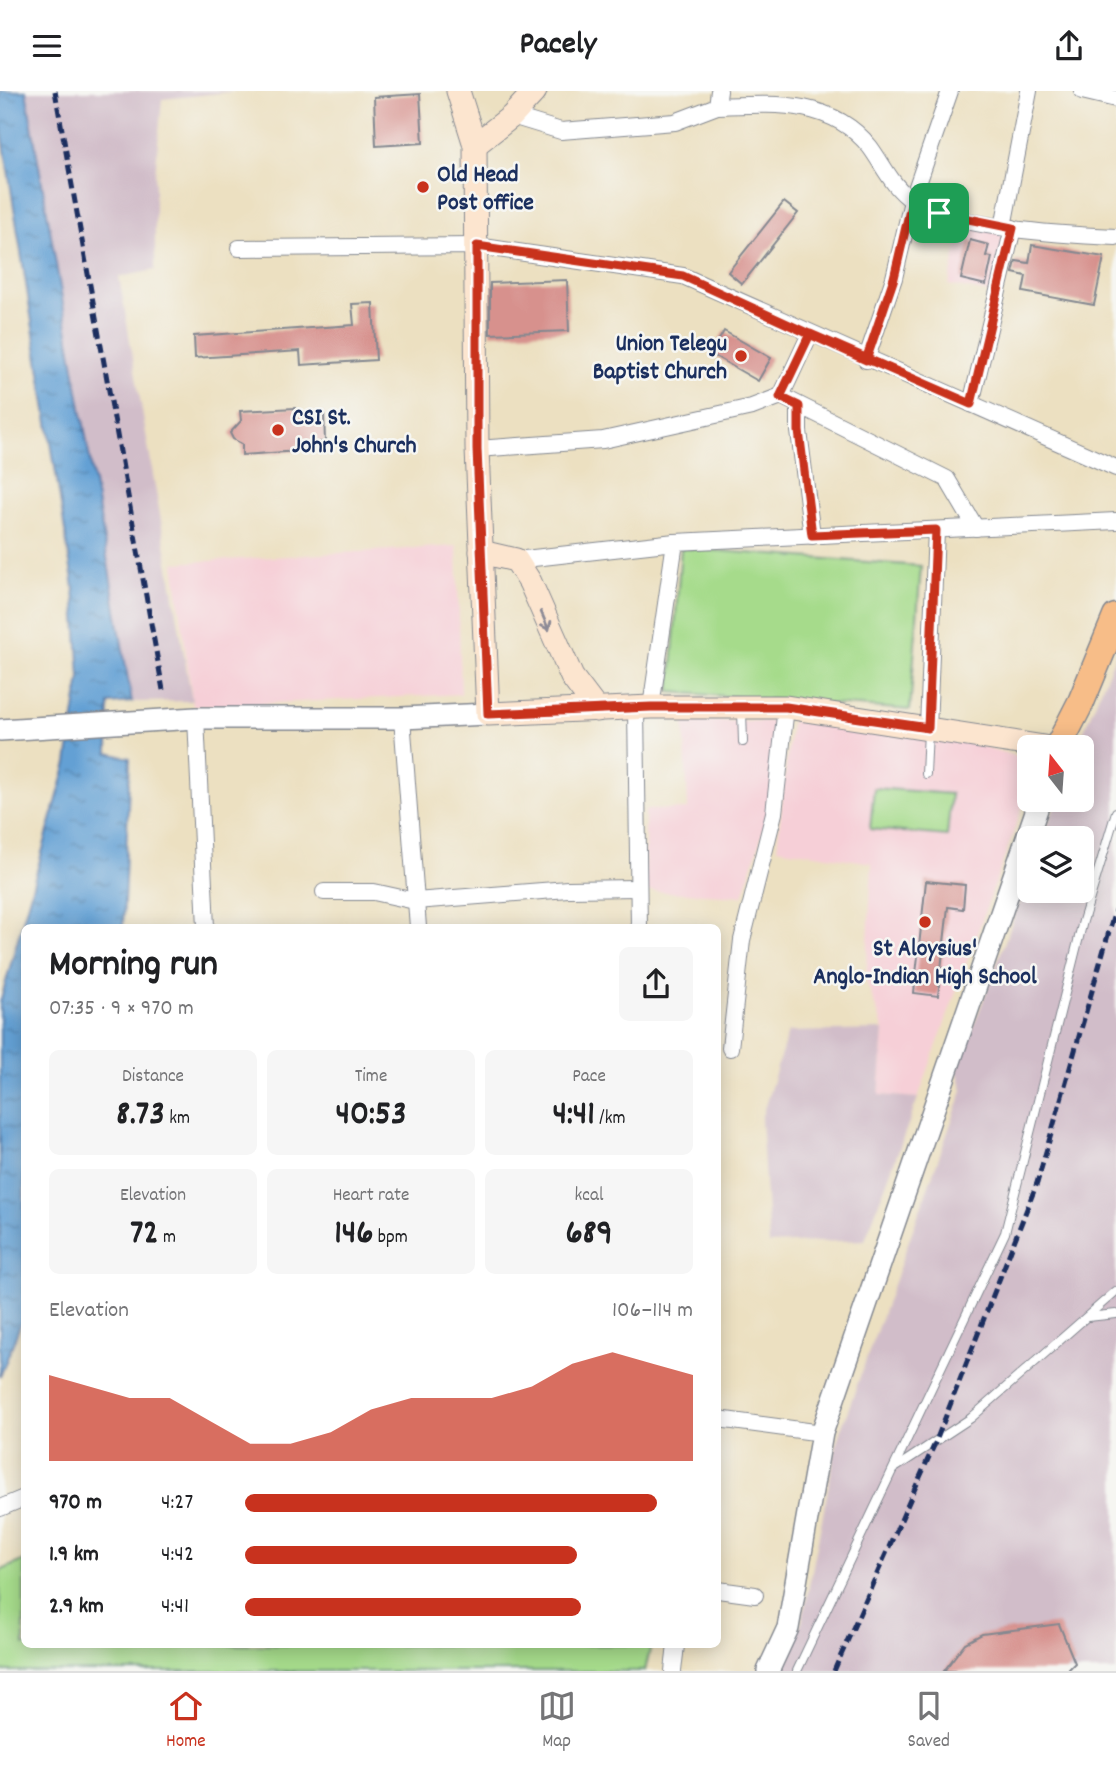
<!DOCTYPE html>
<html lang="en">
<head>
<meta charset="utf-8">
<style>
  body { margin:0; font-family:Dekko,sans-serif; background:#f6f6f6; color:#202124; height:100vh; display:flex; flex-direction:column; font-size:26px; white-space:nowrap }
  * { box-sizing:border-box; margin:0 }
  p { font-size:23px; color:#757577 }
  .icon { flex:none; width:38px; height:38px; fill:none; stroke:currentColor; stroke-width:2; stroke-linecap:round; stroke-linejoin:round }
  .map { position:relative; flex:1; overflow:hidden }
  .sheet { position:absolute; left:21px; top:833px; width:700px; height:724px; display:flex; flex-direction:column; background:#fff; border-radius:10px; box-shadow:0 4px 18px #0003 }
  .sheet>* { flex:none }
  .needle { width:46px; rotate:343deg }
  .fabs { position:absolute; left:1017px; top:644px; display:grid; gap:14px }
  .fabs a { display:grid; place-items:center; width:77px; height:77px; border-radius:10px; background:#fff; box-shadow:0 4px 18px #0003; font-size:35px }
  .pin { position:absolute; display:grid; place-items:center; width:60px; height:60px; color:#fff; margin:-30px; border-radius:14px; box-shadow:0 4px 10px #0006 }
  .round { display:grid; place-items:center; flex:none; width:74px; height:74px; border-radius:10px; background:#f6f6f6 }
  .overview { display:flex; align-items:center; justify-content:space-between; height:119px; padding:0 28px }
  h1 { font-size:38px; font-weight:700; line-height:52px }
  .stats { display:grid; grid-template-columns:repeat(3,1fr); gap:10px; height:119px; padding:7px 28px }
  .stats div { display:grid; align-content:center; border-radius:10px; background:#f6f6f6; text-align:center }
  .stats b { font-size:35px; font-weight:700 }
  .stats small { font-size:19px; font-weight:400 }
  .stats p { font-size:19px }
  .chart { height:196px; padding:14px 28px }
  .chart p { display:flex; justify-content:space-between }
  .chart svg { width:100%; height:126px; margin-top:7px; fill:#c8321e; opacity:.7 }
  ul { padding:0 28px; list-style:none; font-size:23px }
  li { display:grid; grid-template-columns:112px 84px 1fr; align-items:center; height:52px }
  li i { height:18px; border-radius:9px; background:#c8321e }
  header { display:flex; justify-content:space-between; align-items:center; height:91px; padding:0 28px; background:#fff; font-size:32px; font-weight:700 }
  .menu { display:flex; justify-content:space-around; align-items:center; height:98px; border-top:2px solid #e0e0e0; background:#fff; font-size:19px; color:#757577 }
  .menu a { display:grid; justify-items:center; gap:4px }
  .menu .selected { color:#c8321e }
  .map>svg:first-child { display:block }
  .built { fill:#f6cfd7 }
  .industrial { fill:#d1bdc9 }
  .grass { fill:#a6db8b; stroke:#608574; stroke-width:2 }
  .water { fill:url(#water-ripples); stroke:#3f6899; stroke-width:2 }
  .building { fill:#d7918d }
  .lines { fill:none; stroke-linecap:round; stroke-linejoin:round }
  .service-casing { stroke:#848890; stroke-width:10 }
  .minor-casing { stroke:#848890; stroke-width:18 }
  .tertiary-casing { stroke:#848890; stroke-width:24 }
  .secondary-casing { stroke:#848890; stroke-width:25 }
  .primary-casing { stroke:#848890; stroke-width:29 }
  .service { stroke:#fff; stroke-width:8 }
  .minor { stroke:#fff; stroke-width:16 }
  .tertiary { stroke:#fff; stroke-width:21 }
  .secondary { stroke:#fce5cf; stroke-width:23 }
  .primary { stroke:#f7bd88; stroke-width:26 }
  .rail { stroke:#1b2f5e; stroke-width:5; stroke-dasharray:10 5; stroke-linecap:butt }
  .oneway { stroke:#8c8a96 }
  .route-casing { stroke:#fff; stroke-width:14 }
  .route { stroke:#c8321e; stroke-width:9 }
  .poi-dot { fill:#c8321e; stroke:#f6f6f2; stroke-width:2.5 }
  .labels { text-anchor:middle; stroke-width:5; stroke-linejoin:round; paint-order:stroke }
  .poi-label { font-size:24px; font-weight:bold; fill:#1b2f5e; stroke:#f6f6f2; text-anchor:start }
</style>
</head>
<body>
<header><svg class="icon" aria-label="menu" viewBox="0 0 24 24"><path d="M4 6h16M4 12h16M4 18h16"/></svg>Pacely<svg class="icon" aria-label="share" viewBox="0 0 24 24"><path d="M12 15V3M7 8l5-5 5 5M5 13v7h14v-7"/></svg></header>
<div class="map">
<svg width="1116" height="1580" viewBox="0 0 1116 1580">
  <defs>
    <pattern id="water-ripples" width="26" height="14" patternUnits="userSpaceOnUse" patternTransform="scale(1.75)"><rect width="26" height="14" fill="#63a0d4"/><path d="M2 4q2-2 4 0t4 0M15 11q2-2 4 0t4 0" fill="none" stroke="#5183af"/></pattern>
  </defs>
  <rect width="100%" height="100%" fill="#f6f6f2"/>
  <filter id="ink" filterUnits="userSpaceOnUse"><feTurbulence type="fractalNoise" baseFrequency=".0143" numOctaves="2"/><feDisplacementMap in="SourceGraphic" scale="14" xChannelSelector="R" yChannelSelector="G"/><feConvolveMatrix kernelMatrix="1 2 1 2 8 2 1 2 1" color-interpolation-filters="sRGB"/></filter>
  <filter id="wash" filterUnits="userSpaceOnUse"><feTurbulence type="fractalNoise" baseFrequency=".00686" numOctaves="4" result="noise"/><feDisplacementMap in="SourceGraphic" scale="28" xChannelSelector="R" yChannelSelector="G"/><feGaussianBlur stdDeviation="1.57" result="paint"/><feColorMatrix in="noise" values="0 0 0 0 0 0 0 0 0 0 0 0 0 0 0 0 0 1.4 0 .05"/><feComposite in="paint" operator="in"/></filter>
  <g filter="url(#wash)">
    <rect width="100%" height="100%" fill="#ece0c1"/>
    <g class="built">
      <path d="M961 134 1007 142 993 203 949 194Z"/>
      <path d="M457 455 461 603 193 616 174 472Z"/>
      <path d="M684 630H779L770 718 743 805 645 800V719L688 718Z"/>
      <path d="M791 630 972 652 1029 669V698L918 1007 879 1004 884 939 866 890 872 772 777 757Z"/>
    </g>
    <g class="industrial">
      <path d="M26 0H238L162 8 155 85V179L119 186 192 610 132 611Z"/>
      <path d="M1116 563V1580H778L802 1531 838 1347 963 999 957 980 1029 786V800H1082V747H1043L1057 709H1082V656H1077Z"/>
      <path d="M884 939 879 1004 918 1007 865 1149 769 1153 761 1028 788 941Z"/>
    </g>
    <g class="grass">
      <path d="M681 457 921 475 910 619 670 601Z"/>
      <path d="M874 697 951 703 947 745 870 738Z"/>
      <path d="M24 1469V1554H651L645 1580H0V1480Z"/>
    </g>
    <path class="water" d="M0 0H26L132 611 109 613 108 662 130 667 123 836H24V1224L0 1286V912L67 672 80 586 74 497 0 28Z"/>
    <g id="blocks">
      <g class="building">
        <path d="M420 3 423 52 376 55 374 6Z"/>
        <path d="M784 111 798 122 742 193 728 181Z"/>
        <path d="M970 149 989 154 986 165 992 166 986 194 961 188Z"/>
        <path d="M1032 154 1104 166 1094 214 1023 201 1026 185 1013 182 1016 170 1029 172Z"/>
        <path d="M567 189 569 240 490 243V192Z"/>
        <path d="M373 212 376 269 301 274 300 260 195 267 194 245 354 234 352 213Z"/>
        <path d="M724 240 771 267 758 290 711 263Z"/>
        <path d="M295 317 296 324 324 322 325 351 297 353 298 360 242 364V353L233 348 230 342 241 330 240 320Z"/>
        <path d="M926 790 965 794 963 818 948 816 938 905 914 902Z"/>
        <path d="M1059 1533 1075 1572 1067 1580H944L965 1552 982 1543Z"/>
      </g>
    </g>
  </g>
  <g filter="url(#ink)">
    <use href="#blocks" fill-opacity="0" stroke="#848890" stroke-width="2"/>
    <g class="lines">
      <g class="service-casing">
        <g id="service">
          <path d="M742 620 743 651"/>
          <path d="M926 683 928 640"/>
          <path d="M1088 1226 1116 1223"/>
          <path d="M895 1377 971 1327 1116 1200"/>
          <path d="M797 1580 1005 1142 1083 830 1116 721"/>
        </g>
      </g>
      <g class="minor-casing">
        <g id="minor">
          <path d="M1082 0 1116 8"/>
          <path d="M717 15C772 13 831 7 870 56 884 75 892 96 913 110 955 138 1065 144 1116 146"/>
          <path d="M512 25 561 40 675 31 717 15 719 0"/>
          <path d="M1003 136 1029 0"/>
          <path d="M239 157 477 155 683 185 1116 377"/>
          <path d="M866 269 894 187 912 110 950 0"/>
          <path d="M781 305 947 388 976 437"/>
          <path d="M971 313 1013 137"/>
          <path d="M799 315V340L812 445"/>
          <path d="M477 358 603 349 752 316 781 305 810 243"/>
          <path d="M516 469 675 451 1116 430"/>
          <path d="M651 616 675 451"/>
          <path d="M636 617 639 836"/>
          <path d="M196 627 206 836"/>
          <path d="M402 627 418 836"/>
          <path d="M928 637 936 439"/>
          <path d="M324 801H374L415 810 568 798 637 797"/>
          <path d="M730 957 742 849 774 722 786 616"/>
          <path d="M718 1328 822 1342"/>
          <path d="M0 1417 24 1407"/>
          <path d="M718 1499 755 1504"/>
          <path d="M673 1580 676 1554"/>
        </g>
      </g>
      <g class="tertiary-casing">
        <g id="tertiary">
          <path d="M0 639 196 627H402L488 623"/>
          <path d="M768 1580 788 1537 822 1342 1040 709"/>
        </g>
      </g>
      <g class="secondary-casing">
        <g id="secondary">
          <path d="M458 0 475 54 477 358 488 623 651 616H786L1044 656"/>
          <path d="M475 54 512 25 535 0"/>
          <path d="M481 461 516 469 530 491 572 586 597 619"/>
        </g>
      </g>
      <g class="primary-casing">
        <path id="primary" d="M1058 656 1081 611 1116 526"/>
      </g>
      <use href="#service" class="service"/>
      <use href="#minor" class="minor"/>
      <use href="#tertiary" class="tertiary"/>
      <use href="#secondary" class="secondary"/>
      <use href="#primary" class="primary"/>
      <g class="rail">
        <path d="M55 0 163 599"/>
        <path d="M834 1580 936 1350 1037 1092 1116 816"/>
      </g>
    </g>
    <defs><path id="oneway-shaft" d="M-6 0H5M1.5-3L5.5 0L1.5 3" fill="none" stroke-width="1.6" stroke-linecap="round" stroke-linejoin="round" transform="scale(1.75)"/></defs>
    <use class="oneway" href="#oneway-shaft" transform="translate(545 530) rotate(67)"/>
  </g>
  <g class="lines" filter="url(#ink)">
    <g class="route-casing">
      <path id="route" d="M939 122 912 110 894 187 866 269 683 185 477 155V358L488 623 651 616H786L928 637 936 439 812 444 799 340V315L780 306 810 243 971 313 1013 137 939 122"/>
    </g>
    <use href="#route" class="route"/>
  </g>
  <g class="poi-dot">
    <circle cx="423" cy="96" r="7"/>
    <circle cx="741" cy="265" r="7"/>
    <circle cx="278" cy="339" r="7"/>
    <circle cx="925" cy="831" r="7"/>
  </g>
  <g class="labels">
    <g class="poi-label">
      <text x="437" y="90">Old Head<tspan x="437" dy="28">Post office</tspan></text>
      <text x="727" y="259" text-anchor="end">Union Telegu<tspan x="727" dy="28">Baptist Church</tspan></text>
      <text x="292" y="333">CSI St.<tspan x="292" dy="28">John's Church</tspan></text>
      <text x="925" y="864" text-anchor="middle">St Aloysius'<tspan x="925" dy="28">Anglo-Indian High School</tspan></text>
    </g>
  </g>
</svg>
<div class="fabs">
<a><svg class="needle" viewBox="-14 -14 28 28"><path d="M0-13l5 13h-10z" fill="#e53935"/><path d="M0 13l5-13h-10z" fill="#757577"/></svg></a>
<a><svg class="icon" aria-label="layers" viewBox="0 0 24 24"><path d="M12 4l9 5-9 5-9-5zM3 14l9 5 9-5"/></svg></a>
</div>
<div class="pin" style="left:939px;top:122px;background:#1e9e55"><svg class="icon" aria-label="arrive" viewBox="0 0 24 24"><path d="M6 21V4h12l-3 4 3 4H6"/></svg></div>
<section class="sheet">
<div class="overview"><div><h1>Morning run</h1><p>07:35 · 9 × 970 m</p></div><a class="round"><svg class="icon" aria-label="share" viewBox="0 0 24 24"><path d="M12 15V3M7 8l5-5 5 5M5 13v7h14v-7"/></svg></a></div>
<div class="stats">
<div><p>Distance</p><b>8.73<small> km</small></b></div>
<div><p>Time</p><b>40:53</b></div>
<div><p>Pace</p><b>4:41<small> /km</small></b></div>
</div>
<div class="stats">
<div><p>Elevation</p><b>72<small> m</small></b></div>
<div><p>Heart rate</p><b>146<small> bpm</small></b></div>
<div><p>kcal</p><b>689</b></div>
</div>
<div class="chart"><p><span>Elevation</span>106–114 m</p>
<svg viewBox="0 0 160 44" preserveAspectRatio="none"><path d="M0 44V14L10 18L20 22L30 22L40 30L50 38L60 38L70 34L80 26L90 22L100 22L110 22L120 18L130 10L140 6L150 10L160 14V44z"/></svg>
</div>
<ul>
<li><b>970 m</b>4:27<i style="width:92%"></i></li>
<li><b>1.9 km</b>4:42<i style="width:74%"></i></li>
<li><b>2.9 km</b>4:41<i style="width:75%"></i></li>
</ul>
</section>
</div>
<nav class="menu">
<a class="selected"><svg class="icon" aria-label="home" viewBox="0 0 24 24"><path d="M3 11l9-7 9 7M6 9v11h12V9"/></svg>Home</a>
<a><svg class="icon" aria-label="map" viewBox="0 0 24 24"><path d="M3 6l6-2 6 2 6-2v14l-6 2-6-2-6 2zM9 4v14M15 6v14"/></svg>Map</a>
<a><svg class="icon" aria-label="saved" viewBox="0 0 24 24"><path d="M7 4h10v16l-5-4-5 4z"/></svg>Saved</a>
</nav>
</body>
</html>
